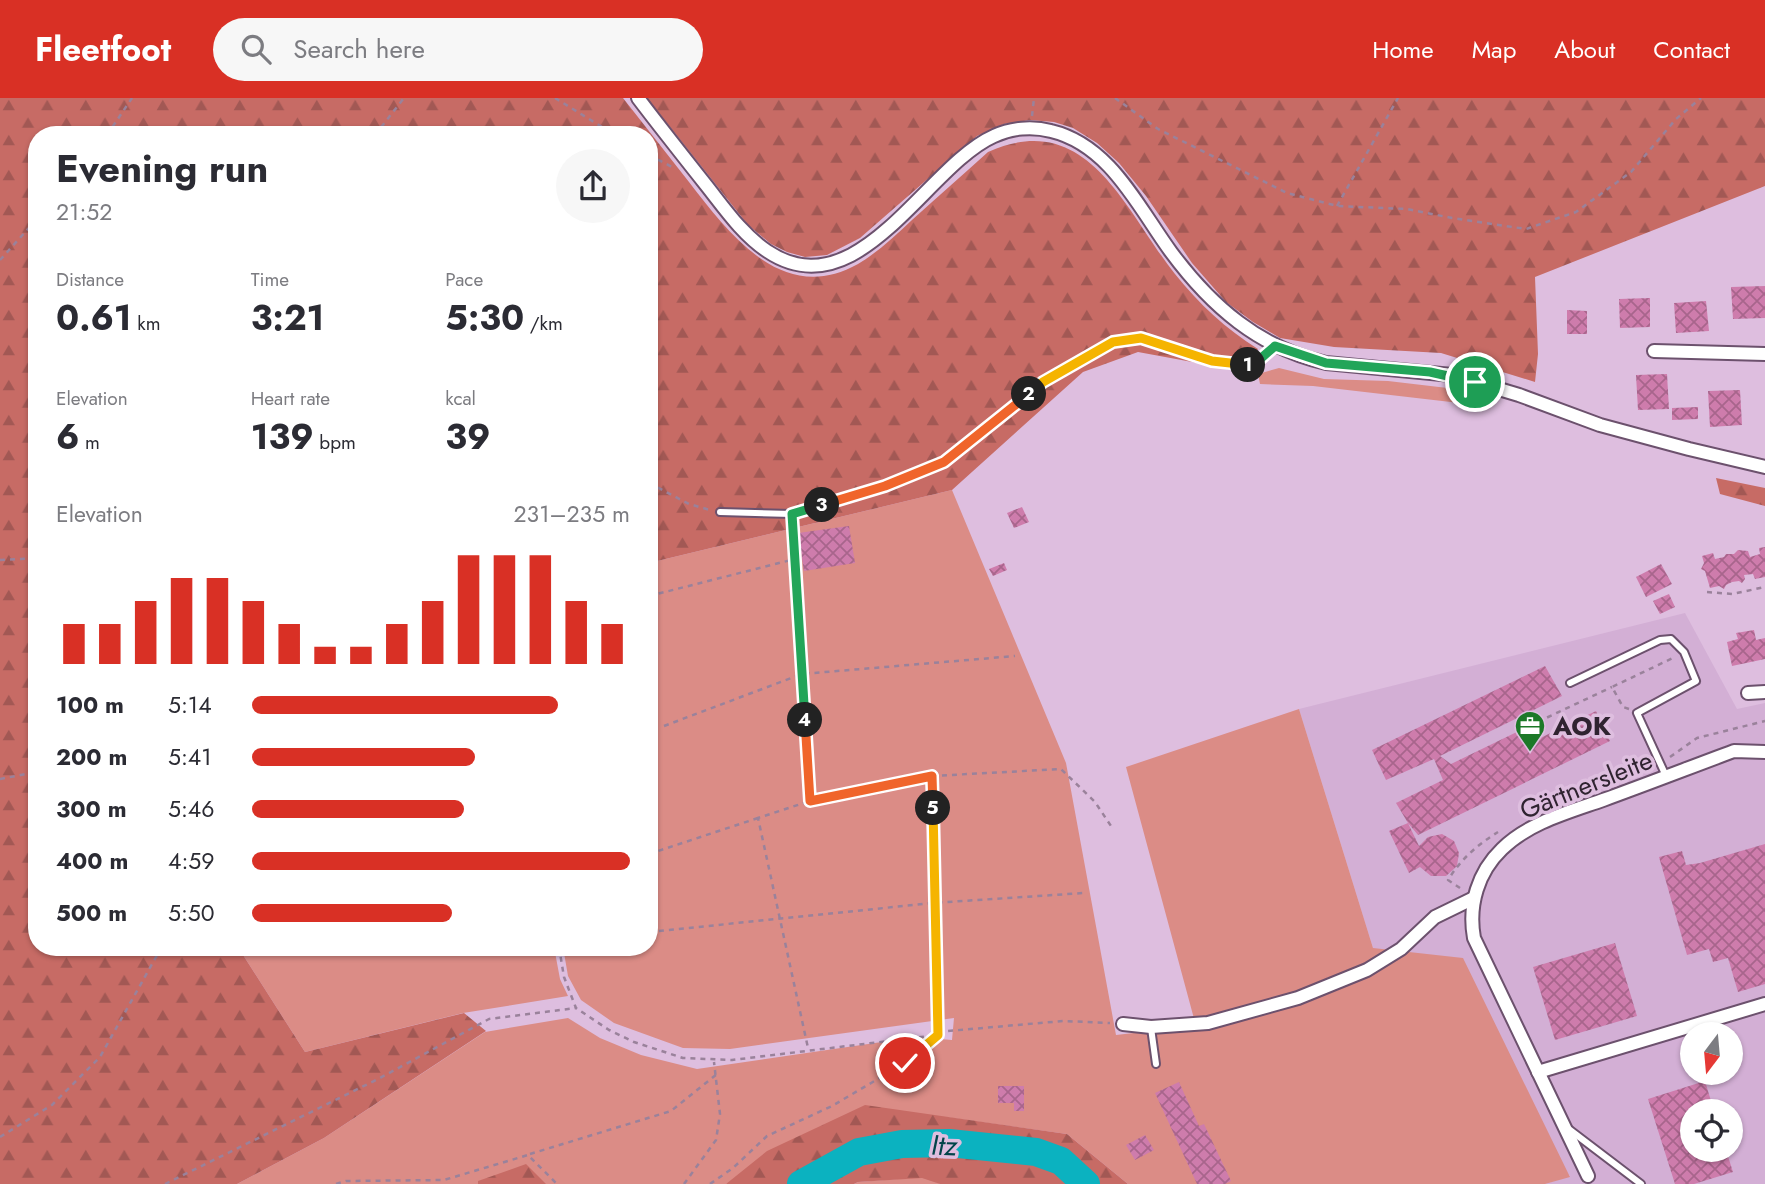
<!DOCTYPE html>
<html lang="en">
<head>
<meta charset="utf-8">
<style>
  body { margin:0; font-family:Jost,sans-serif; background:#f7f7f7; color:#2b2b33; height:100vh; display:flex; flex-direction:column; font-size:26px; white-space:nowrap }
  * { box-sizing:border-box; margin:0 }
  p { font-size:23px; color:#7c7c81 }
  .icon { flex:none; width:38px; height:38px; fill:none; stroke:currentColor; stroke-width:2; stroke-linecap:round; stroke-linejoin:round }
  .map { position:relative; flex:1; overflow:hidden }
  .panel { position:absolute; left:28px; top:28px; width:630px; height:830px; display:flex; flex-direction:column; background:#fff; border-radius:28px; box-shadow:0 2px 5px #0004 }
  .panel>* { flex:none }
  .needle { width:46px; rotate:196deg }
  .tools { position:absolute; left:1680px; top:924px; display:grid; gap:14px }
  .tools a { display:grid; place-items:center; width:63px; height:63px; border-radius:50%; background:#fff; box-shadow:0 2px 5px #0004; font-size:35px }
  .pin { position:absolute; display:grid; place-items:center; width:60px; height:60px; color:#fff; margin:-30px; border:4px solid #fff; border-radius:50%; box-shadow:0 2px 7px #0007 }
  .km { position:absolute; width:35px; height:35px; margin:-18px; border-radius:50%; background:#222; color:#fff; font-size:19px; line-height:35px; text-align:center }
  .round { display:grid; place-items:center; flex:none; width:74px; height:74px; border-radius:37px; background:#f7f7f7 }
  .headline { display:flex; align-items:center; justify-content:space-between; height:119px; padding:0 28px }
  h1 { font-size:38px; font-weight:700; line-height:52px }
  .metrics { display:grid; grid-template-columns:repeat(3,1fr); gap:10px; height:119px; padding:7px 28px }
  .metrics div { display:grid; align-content:center }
  .metrics b { font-size:35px; font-weight:700 }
  .metrics small { font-size:19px; font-weight:400 }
  .metrics p { font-size:19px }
  .chart { height:196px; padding:14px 28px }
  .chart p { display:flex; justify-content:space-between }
  .chart svg { width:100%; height:126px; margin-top:7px; stroke:#d93025; stroke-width:6 }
  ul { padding:0 28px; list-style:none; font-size:23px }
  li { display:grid; grid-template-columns:112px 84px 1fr; align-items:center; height:52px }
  li i { height:18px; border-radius:9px; background:#d93025 }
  header { display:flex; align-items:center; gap:42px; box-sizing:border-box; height:98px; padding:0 35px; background:#d93025; color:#fff }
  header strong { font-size:33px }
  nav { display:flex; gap:38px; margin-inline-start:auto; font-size:24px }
  .search { width:490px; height:63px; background:#f7f7f7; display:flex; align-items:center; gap:18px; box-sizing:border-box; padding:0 24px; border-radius:38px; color:#7c7c81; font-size:26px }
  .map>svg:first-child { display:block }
  .built { fill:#d3afd5; fill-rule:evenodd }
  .green { fill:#db8c86 }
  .forest { fill:url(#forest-firs) }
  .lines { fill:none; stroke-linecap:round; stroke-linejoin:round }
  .river { stroke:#0bb2c0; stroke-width:28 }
  .building { fill:url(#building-cross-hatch) }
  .service-casing { stroke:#6c516d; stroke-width:10 }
  .minor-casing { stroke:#6c516d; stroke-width:16 }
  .path { stroke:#9a829b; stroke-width:2.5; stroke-dasharray:5 5; stroke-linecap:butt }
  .service { stroke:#fff; stroke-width:6 }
  .minor { stroke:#fff; stroke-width:12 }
  .split-1-casing { stroke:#fff; stroke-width:14 }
  .split-2-casing { stroke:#fff; stroke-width:14 }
  .split-3-casing { stroke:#fff; stroke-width:14 }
  .split-4-casing { stroke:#fff; stroke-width:14 }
  .split-5-casing { stroke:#fff; stroke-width:14 }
  .split-6-casing { stroke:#fff; stroke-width:14 }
  .split-1 { stroke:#22a559; stroke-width:9 }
  .split-2 { stroke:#f5b400; stroke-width:9 }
  .split-3 { stroke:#f0652b; stroke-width:9 }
  .split-4 { stroke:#22a559; stroke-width:9 }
  .split-5 { stroke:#f0652b; stroke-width:9 }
  .split-6 { stroke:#f5b400; stroke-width:9 }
  .labels { text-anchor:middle; stroke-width:7; stroke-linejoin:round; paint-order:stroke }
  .poi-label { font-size:26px; font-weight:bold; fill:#2f2330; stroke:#debedf; text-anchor:start }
  .street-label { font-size:26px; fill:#2f2330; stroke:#debedf }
  .water-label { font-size:28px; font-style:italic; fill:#02444a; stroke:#debedf }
</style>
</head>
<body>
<header>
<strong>Fleetfoot</strong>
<div class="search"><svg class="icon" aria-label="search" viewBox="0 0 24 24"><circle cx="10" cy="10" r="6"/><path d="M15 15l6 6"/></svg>Search here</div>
<nav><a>Home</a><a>Map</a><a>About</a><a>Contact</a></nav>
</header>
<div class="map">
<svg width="1765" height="1086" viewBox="0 0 1765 1086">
  <defs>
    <pattern id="forest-firs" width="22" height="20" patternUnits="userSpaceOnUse" patternTransform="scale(1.75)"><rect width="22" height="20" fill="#c76b65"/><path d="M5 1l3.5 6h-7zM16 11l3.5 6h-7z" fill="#a25854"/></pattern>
    <pattern id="building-cross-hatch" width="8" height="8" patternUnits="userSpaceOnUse" patternTransform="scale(1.75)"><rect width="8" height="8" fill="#ce7cac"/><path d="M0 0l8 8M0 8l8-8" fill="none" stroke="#a8658c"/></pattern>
  </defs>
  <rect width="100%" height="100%" fill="#debedf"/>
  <path class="built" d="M1685 515 1737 611 1765 605V1086H1545L1570 1078 1373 850 1299 611ZM1692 936H1731V975H1692ZM1692 1013H1731V1052H1692Z"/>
  <g class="green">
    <path d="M1279 270 1324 281 1388 283 1456 291 1468 306 1313 288 1260 286 1258 276Z"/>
    <path d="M952 392 1066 665 1116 937 1196 928 1126 669 1299 611 1373 850 1463 860 1570 1079 1545 1086H1128L1067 1036 945 1019 726 1086H546L478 1083V1086H237L324 1040 485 934 568 920 600 940 641 957 697 971 916 939 952 942 954 920 730 951 683 950 614 925 581 902 568 878 563 849H649V703L653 702 649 689V465Z"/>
    <path d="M238 849H554L560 881 568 898 463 915 305 954Z"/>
    <path d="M924 1079 941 1086H854L858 1084Z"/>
  </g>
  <g class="forest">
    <path d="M0 0H623C645 28 667 56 689 84 730 137 783 208 858 166 878 154 895 138 912 122 937 99 963 77 988 54 1088 9 1125 113 1175 176 1199 206 1226 231 1258 251L1241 273 1138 254 1083 274 952 392 649 465V37H37V849H238L305 954 464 915 486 933 324 1040 237 1086H0Z"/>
    <path d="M647 0H1765V88L1535 179 1538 256 1535 284 1441 255 1334 249 1280 240 1253 224 1226 204 1192 165 1146 98 1119 65 1097 45 1073 30 1054 24 1030 22 1004 26 977 38 860 140 827 157 805 159 787 154 771 146 748 127Z"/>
    <path d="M1716 380 1765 390V408L1720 396Z"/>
    <path d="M865 1007 1067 1036 1128 1086H940L922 1080 858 1084 854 1086H726L767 1053Z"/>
    <path d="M526 1066 546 1086H478V1083Z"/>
  </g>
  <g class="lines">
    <path class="river" d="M801 1086 859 1054 902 1046 949 1045 1036 1054 1061 1063 1086 1086"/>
  </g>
  <g class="building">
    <path d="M1765 188V220L1733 221 1731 189Z"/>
    <path d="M1650 200V229L1620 230 1619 201Z"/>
    <path d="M1706 203 1709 233 1676 235 1674 205Z"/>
    <path d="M1567 212 1587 213V236H1567Z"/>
    <path d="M1667 276 1669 311 1638 312 1636 277Z"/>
    <path d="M1740 292 1742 327 1710 329 1708 293Z"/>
    <path d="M1698 309V321L1672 322V310Z"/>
    <path d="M1022 409 1029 424 1014 430 1007 415Z"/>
    <path d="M849 428 855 465 804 473 798 435Z"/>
    <path d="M1765 449V479L1755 481 1753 476 1744 477 1745 481 1742 485 1739 483 1732 484 1726 487 1724 491 1719 488 1710 490 1705 473 1701 471 1704 465 1702 458 1713 455 1715 461 1724 459 1726 456H1734L1738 452 1748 453 1750 459 1760 456 1759 450Z"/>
    <path d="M1004 465 1007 472 993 478 989 471Z"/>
    <path d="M1661 466 1672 486 1646 499 1636 479Z"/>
    <path d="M1669 496 1675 509 1660 516 1653 503Z"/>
    <path d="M1754 532 1756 542 1765 540V561L1732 568 1727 544 1738 541 1736 535Z"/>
    <path d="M1545 568 1562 598 1440 658 1451 666 1525 630 1532 644 1596 613 1610 643 1418 737 1408 725 1419 748 1428 739 1442 736 1454 743 1459 755 1457 768 1446 778H1431L1420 769 1409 775 1389 733 1408 725 1396 705 1443 682 1434 661 1386 682 1372 652Z"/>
    <path d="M1765 746V886L1738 894 1728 860 1713 864 1709 851 1687 857 1659 759 1682 753 1686 767 1700 765Z"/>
    <path d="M1615 845 1637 918 1555 942 1533 869Z"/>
    <path d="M1705 983 1714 1013H1692V1052H1726L1733 1074 1694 1086H1675L1648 1001Z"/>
    <path d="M1179 984 1199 1028 1204 1026 1231 1083 1225 1086H1197L1155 995Z"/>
    <path d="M998 988H1024V1013H1014V1005H998Z"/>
    <path d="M1145 1037 1154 1052 1135 1062 1126 1047Z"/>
  </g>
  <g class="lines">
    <g class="service-casing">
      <g id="service">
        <path d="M720 414 792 416 909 380 944 364 958 354 1043 284 1113 244 1141 240 1212 263 1243 269 1259 262 1275 248"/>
        <path d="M1570 585 1660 542 1671 541 1684 554 1696 583 1637 615 1666 678"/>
        <path d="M1151 930 1156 966"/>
        <path d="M1570 1032 1641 1086"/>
      </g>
    </g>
    <g class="minor-casing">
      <g id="minor">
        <path d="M638 0C660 29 683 58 706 87 725 111 742 136 767 153 858 214 926 68 994 38 1011 30 1032 28 1051 33 1110 47 1138 109 1171 154 1211 208 1259 250 1326 265L1452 277 1519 297 1600 327 1689 351 1765 369"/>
        <path d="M1654 253 1765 256"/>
        <path d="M1748 595 1765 594"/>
        <path d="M1123 926 1151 929 1208 925 1298 900 1367 872 1401 851 1435 819 1474 800"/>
        <path d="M1538 974 1765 906"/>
        <path d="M1588 1078 1474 840C1468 807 1478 774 1502 751 1528 725 1569 714 1603 702 1647 686 1691 669 1734 653L1765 654"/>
      </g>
    </g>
    <g class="path">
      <path d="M555 0 615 37"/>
      <path d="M1115 0 1158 31 1287 95 1337 108 1407 111 1452 120 1526 131 1576 114 1631 74 1676 21 1701 0"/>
      <path d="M1032 18 1034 0"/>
      <path d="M107 37 132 0"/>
      <path d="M375 37 404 0"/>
      <path d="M649 57 674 70"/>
      <path d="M1337 108 1398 0"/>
      <path d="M0 162 37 121"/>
      <path d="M649 385 689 406 710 412"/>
      <path d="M793 426 810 703 758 720 808 950"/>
      <path d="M0 462 37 460"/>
      <path d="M1707 494 1732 496 1765 489"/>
      <path d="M649 498 795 461"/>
      <path d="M1629 611 1623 609 1612 589 1675 559"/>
      <path d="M664 628 802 576 1015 558"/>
      <path d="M1529 628 1612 589"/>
      <path d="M1670 659 1697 640 1765 623"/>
      <path d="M932 678 1061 671 1095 704 1111 728"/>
      <path d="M0 681 37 674"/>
      <path d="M649 756 758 720"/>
      <path d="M1460 790 1448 782C1461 761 1477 747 1498 734"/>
      <path d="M649 834 933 805 1083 795"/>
      <path d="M559 849 564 879 576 910 609 932 634 944 683 960 732 962 938 937 948 933 1063 923 1110 925"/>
      <path d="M0 1039 52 1007 100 959 156 859 167 849"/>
      <path d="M530 1056 671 1013 717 976"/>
      <path d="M165 1086 378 981 489 921 576 910"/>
      <path d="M336 1086 346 1083 444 1082 528 1057 557 1086"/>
      <path d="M684 1086 716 1042 720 1016 714 964"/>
      <path d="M710 1086 733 1070 767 1038 832 1008 905 965 938 937 932 678 810 703"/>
    </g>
    <use href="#service" class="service"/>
    <use href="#minor" class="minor"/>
  </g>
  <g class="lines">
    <g class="split-1-casing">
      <path id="split-1" d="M1248 267 1259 262 1275 248 1326 265 1430 274 1475 284"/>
    </g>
    <g class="split-2-casing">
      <path id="split-2" d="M1029 296 1043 284 1113 244 1141 240 1212 263 1248 267"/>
    </g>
    <g class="split-3-casing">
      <path id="split-3" d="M822 407 885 388 944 364 1029 296"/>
    </g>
    <g class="split-4-casing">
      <path id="split-4" d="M805 622 792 416 822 407"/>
    </g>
    <g class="split-5-casing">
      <path id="split-5" d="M805 622 810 703 932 678 933 710"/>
    </g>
    <g class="split-6-casing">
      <path id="split-6" d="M905 965 938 937 933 710"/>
    </g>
    <use href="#split-1" class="split-1"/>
    <use href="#split-2" class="split-2"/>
    <use href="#split-3" class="split-3"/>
    <use href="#split-4" class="split-4"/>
    <use href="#split-5" class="split-5"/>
    <use href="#split-6" class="split-6"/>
  </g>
  <defs>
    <g id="office-pin" transform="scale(1.575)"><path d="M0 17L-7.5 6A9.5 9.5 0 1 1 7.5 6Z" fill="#1c7928" stroke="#debedf"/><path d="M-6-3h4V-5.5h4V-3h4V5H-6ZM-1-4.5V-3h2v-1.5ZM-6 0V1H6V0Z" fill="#fff"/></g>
  </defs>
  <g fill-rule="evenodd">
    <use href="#office-pin" x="1530" y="628"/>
  </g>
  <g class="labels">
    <g class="poi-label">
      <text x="1553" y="637">AOK</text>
    </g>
    <g class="street-label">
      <text transform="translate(1586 687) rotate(-22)" y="9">Gärtnersleite</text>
    </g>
    <g class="water-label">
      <text transform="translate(944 1047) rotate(2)" y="10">Itz</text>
    </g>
  </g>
</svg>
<div class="tools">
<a><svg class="needle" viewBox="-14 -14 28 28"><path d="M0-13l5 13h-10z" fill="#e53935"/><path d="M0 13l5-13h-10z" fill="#7c7c81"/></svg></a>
<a><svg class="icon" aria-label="locate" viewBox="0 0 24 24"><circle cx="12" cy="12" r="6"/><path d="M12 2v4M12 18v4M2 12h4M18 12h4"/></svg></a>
</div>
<div class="pin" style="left:1475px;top:284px;background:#1e9e55"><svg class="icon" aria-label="arrive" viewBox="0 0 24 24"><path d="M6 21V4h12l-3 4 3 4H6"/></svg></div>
<div class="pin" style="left:905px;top:965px;background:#d93025"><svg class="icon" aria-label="check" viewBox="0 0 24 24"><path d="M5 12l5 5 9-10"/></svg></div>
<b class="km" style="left:1248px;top:267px">1</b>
<b class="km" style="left:1029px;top:296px">2</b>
<b class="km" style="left:822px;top:407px">3</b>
<b class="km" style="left:805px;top:622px">4</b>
<b class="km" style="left:933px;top:710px">5</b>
<section class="panel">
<div class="headline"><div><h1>Evening run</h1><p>21:52</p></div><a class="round"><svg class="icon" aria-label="share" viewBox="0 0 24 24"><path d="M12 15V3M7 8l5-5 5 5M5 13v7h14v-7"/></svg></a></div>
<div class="metrics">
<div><p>Distance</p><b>0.61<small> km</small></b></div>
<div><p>Time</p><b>3:21</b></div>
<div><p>Pace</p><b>5:30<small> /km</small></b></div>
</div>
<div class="metrics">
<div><p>Elevation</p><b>6<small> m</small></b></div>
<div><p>Heart rate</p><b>139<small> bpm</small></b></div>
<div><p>kcal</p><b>39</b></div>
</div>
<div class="chart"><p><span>Elevation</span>231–235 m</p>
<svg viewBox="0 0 160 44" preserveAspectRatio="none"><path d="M5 44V30M15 44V30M25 44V22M35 44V14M45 44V14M55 44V22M65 44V30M75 44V38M85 44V38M95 44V30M105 44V22M115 44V6M125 44V6M135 44V6M145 44V22M155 44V30"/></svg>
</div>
<ul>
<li><b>100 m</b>5:14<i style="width:81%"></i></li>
<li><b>200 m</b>5:41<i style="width:59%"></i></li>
<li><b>300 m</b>5:46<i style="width:56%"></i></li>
<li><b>400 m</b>4:59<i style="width:100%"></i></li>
<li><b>500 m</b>5:50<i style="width:53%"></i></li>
</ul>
</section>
</div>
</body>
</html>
